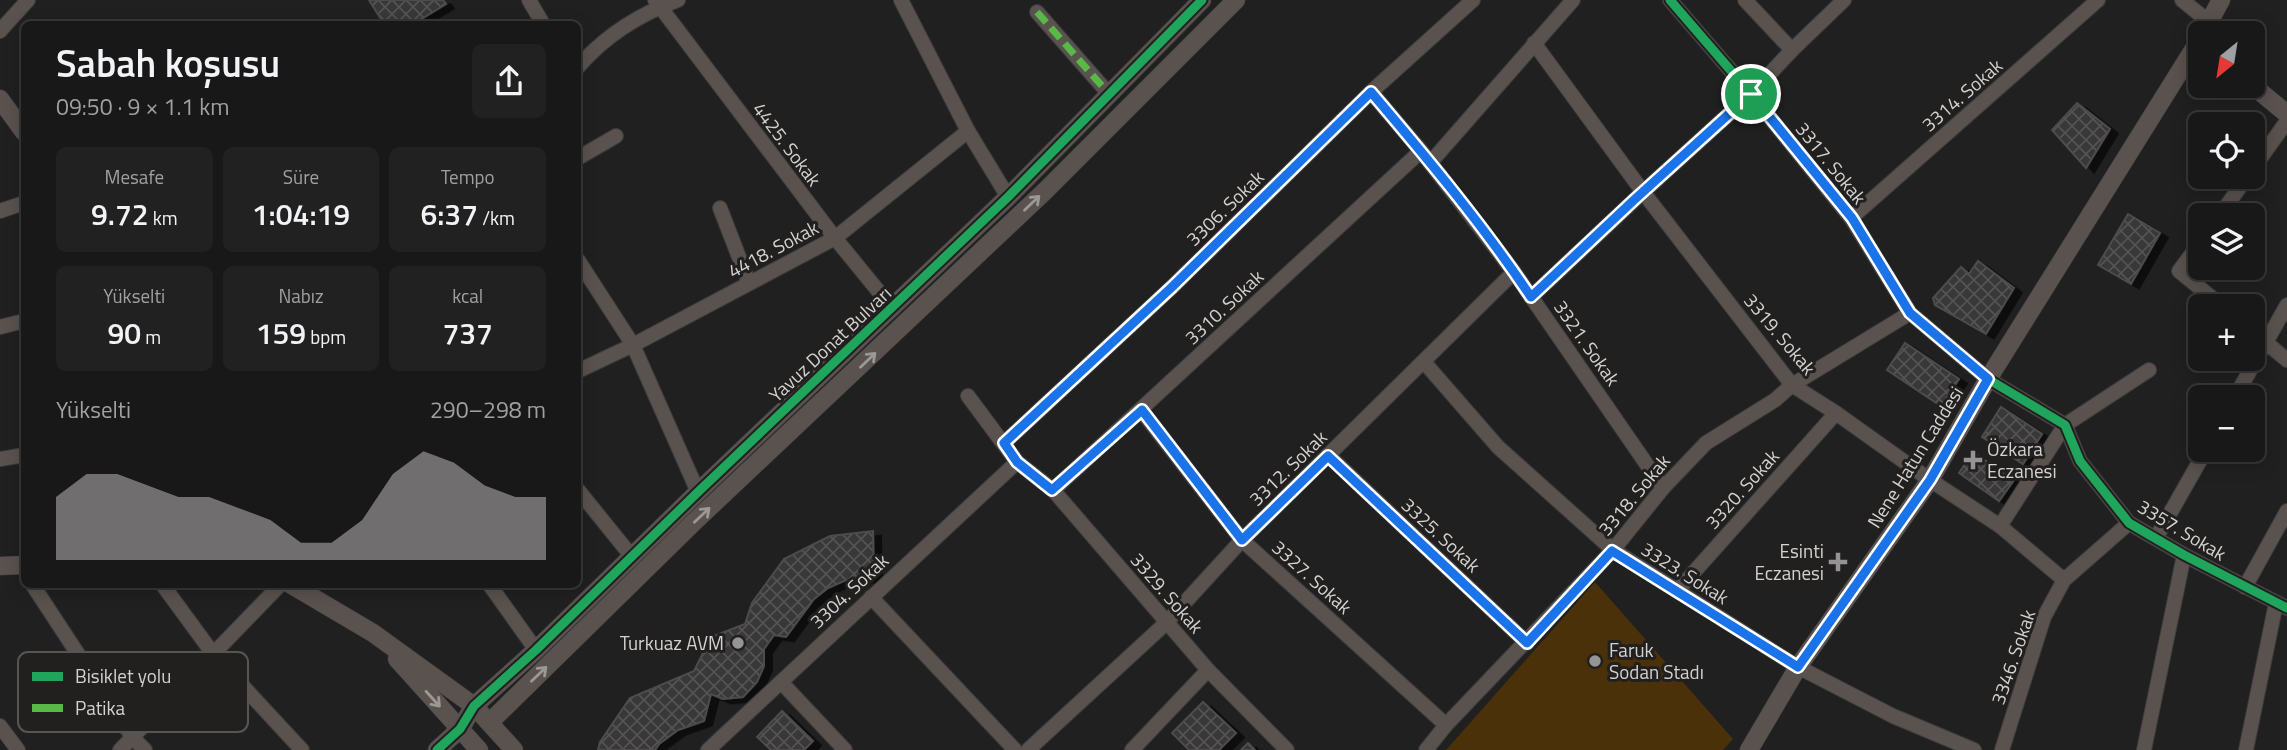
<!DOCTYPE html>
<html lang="tr">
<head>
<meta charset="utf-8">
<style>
  body { margin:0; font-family:"Titillium Web",sans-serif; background:#222121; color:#f1f3f6; height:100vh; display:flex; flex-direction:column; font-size:26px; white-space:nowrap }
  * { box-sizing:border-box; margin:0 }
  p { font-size:23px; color:#9fa0a2 }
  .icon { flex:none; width:38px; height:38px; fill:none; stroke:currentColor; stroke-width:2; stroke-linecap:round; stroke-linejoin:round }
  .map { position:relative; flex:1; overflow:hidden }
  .panel { position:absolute; left:21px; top:21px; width:560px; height:567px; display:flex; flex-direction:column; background:#191818; border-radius:10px; box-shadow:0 4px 18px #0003,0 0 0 2px #373737 }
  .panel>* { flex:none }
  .needle { width:46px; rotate:210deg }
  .buttons { position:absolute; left:2188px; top:21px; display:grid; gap:14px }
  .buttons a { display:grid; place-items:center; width:77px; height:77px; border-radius:10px; background:#191818; box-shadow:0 4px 18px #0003,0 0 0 2px #373737; font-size:35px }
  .pin { position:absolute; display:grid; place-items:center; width:60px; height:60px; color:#fff; margin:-30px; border:4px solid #fff; border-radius:50%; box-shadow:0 2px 7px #0007 }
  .round { display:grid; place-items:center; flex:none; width:74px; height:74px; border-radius:10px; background:#222121 }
  .summary { display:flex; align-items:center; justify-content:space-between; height:119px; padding:0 35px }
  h1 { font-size:38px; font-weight:600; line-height:52px }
  .stats { display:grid; grid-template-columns:repeat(3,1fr); gap:10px; height:119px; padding:7px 35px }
  .stats div { display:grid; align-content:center; border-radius:10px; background:#222121; text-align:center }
  .stats b { font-size:30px; font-weight:600 }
  .stats small { font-size:19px; font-weight:400 }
  .stats p { font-size:19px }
  .chart { height:196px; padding:14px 35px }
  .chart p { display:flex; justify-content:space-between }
  .chart svg { width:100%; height:126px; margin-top:7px; fill:#959393; opacity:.7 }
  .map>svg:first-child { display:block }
  .green { fill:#4b310a }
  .building { fill:url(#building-cross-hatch); stroke:#4e4c4d; stroke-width:2; filter:url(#shadow) }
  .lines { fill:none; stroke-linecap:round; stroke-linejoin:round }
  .minor-casing { stroke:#3d3c3c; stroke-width:16 }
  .tertiary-casing { stroke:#3d3c3c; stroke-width:19 }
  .minor { stroke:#59524f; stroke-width:14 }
  .tertiary { stroke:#59524f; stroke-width:18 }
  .quiet { stroke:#58b947; stroke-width:7; stroke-dasharray:14 7; stroke-linecap:butt }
  .cycleway-casing { stroke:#221f1f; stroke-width:13 }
  .cycleway { stroke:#20a55d; stroke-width:9 }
  .oneway { stroke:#9c9896 }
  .route-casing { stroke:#fff; stroke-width:14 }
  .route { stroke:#1a73e8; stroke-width:9 }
  .poi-dot { fill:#959393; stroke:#221f1f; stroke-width:2.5 }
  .labels { text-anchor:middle; stroke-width:6; stroke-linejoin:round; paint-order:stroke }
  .street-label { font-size:19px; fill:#d3d1d1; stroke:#221f1f }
  .poi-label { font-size:19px; fill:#d3d1d1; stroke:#221f1f; text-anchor:start }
  .key { fill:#221f1f; stroke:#575454; stroke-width:2 }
  .key-label { font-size:19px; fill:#d3d1d1 }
</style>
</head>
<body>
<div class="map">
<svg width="2287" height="750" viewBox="0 0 2287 750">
  <defs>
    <pattern id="building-cross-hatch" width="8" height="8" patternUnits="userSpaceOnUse" patternTransform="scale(1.75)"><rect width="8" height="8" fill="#383737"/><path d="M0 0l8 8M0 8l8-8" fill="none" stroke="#545353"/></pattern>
    <filter id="shadow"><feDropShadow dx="8" dy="4.5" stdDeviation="0" flood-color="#0009"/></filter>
  </defs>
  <rect width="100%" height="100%" fill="#212020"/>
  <path class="green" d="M1595 582 1733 739 1723 750H1446Z"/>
  <g class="building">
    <path d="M369 0H443L446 4 413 24H384Z"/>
    <path d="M2077 103 2110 129 2086 168 2052 130Z"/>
    <path d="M2128 214 2160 233 2131 284 2098 265Z"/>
    <path d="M1978 261 2014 288 1986 334 1935 305 1933 298 1961 267 1969 274Z"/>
    <path d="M1905 343 1959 379 1941 406 1887 370Z"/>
    <path d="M2001 407 2042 434 2023 464 1982 437Z"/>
    <path d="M1973 452 2014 480 1999 501 1959 473Z"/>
    <path d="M873 531 874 577 846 580 828 588 814 599 786 637 774 635 764 649V666L757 682 743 697 723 699 711 694 704 721 678 730 659 744 655 750H598L600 742 630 698 694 671 711 637 745 624 752 603 784 559 830 536Z"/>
    <path d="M1203 702 1236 733 1219 750H1189L1172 733Z"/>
    <path d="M782 711 813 741 804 750H771L757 737Z"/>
    <path d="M1248 743 1255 750H1241Z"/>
  </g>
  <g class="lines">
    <g class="minor-casing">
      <g id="minor">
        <path d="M529 0 543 24"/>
        <path d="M655 0 835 238 893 309"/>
        <path d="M901 0 968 131 1008 197"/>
        <path d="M1670 0 1751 94 1851 218 1910 313 1988 379 2065 425 2080 461 2129 523 2184 555 2287 608"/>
        <path d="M1745 0 1792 50"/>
        <path d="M2182 0 2209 22"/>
        <path d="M1037 12 1109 94"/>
        <path d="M0 31 28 0"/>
        <path d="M1534 43 1643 192 1792 385 1836 413 1930 480 2000 526 2064 580"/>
        <path d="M578 67C604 37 640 14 678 0"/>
        <path d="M1371 92 1421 151 1514 272 1663 488"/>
        <path d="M578 158 616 136"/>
        <path d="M1430 163 1573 0"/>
        <path d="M2252 170 2287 121"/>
        <path d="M720 208 749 283"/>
        <path d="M0 211 24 203"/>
        <path d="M2220 215 2247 177"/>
        <path d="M1851 218 2098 0"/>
        <path d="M2200 243 2179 271 2222 306"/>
        <path d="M578 260 633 345 698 492"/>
        <path d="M1531 297 1643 192 1751 94 1792 50 1844 0"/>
        <path d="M0 327 24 321"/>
        <path d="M2252 331 2287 360"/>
        <path d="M1424 362 1498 447 1613 550 1798 667 1893 716 1974 750"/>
        <path d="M578 371 633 345 835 238 968 131"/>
        <path d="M968 396 1017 462 1053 490 1208 670 1287 750"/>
        <path d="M2235 397 2287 305"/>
        <path d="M1141 410 1242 540 1446 725"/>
        <path d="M1004 443 1172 287 1371 92 1473 0"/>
        <path d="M1328 455 1527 643"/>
        <path d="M0 459 24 455"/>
        <path d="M578 490 633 558"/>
        <path d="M1053 490 1421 151"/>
        <path d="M2000 526 2065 425 2149 370"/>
        <path d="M2156 538 2206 450"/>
        <path d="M32 584 133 738 145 750"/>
        <path d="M162 584 214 655 302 750"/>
        <path d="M489 584 536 650"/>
        <path d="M2245 587 2287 511"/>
        <path d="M1677 591 1836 413"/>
        <path d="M871 597 1015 750"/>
        <path d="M781 682 845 750"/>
        <path d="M0 726 18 750"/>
        <path d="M120 750 281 584"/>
        <path d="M708 750 1017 462"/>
        <path d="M1028 750 1166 623 1242 540 1514 272"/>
        <path d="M1132 750 1208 670"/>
        <path d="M1426 750 1446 725 1613 550 1663 488 1706 443 1775 400 1792 385 1910 313"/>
        <path d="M2002 750 2044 617 2064 580 2129 523"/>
        <path d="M2144 750 2184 555"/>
        <path d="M2246 750 2276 603"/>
      </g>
    </g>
    <g class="tertiary-casing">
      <g id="tertiary">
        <path d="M2203 33 2221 0"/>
        <path d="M2252 85 2287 114"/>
        <path d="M0 99 24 132"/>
        <path d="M0 566 24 565"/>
        <path d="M290 584 373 633 474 706 514 750"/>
        <path d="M397 659 479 750"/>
        <path d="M490 722 694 522 1045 191 1236 0"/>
        <path d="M437 750 460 729 474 706 536 650 698 492 1008 197 1202 0"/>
        <path d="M1749 750 1798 667 1930 480 1988 379 2200 39"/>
      </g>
    </g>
    <use href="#minor" class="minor"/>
    <use href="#tertiary" class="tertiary"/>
    <path class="quiet" d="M1037 12 1109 94"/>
    <g class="cycleway-casing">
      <g id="cycleway">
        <path d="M1670 0 1751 94 1851 218 1910 313 1988 379 2065 425 2080 461 2129 523 2184 555 2287 608"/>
        <path d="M437 750 460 729 474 706 536 650 698 492 1008 197 1202 0"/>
      </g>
    </g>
    <use href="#cycleway" class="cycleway"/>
  </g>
  <defs><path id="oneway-shaft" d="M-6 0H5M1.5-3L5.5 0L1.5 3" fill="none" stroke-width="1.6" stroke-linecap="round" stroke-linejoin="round" transform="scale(1.75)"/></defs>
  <g class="oneway">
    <use href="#oneway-shaft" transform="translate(1032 203) rotate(-44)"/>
    <use href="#oneway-shaft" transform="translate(868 360) rotate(-44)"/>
    <use href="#oneway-shaft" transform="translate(702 515) rotate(-43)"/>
    <use href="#oneway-shaft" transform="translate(539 674) rotate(-44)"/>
    <use href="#oneway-shaft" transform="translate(433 699) rotate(48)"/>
  </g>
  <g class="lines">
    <g class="route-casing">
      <path id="route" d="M1371 92C1427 158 1483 225 1531 297L1634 200 1751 94 1852 218 1910 313 1988 379 1930 480 1798 667 1612 551 1527 643 1328 456 1242 540 1142 410 1052 490 1017 462 1004 443 1172 287Z"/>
    </g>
    <use href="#route" class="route"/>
  </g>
  <g class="poi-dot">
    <path d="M1969.5 449.5h7v7h7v7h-7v7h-7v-7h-7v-7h7z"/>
    <path d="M1834.5 551.5h7v7h7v7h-7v7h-7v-7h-7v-7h7z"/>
    <circle cx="738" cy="643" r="7"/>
    <circle cx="1595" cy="661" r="7"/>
  </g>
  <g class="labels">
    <g class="street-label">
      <text transform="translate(1962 95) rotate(-41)" y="7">3314. Sokak</text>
      <text transform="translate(787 144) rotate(53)" y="7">4425. Sokak</text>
      <text transform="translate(1831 163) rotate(51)" y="7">3317. Sokak</text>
      <text transform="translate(1225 208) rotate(-44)" y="7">3306. Sokak</text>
      <text transform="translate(773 249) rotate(-28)" y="7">4418. Sokak</text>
      <text transform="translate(1224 307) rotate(-43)" y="7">3310. Sokak</text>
      <text transform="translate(1780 334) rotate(50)" y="7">3319. Sokak</text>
      <text transform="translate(1587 343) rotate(55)" y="7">3321. Sokak</text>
      <text transform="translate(830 344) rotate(-43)" y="7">Yavuz Donat Bulvarı</text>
      <text transform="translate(1915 457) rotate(-58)" y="7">Nene Hatun Caddesi</text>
      <text transform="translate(1288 468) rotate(-44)" y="7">3312. Sokak</text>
      <text transform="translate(1742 489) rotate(-48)" y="7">3320. Sokak</text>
      <text transform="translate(1634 495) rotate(-50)" y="7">3318. Sokak</text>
      <text transform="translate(2182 530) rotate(31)" y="7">3357. Sokak</text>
      <text transform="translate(1441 535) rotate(43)" y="7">3325. Sokak</text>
      <text transform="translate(1685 573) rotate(32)" y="7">3323. Sokak</text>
      <text transform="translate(1312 577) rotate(42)" y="7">3327. Sokak</text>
      <text transform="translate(849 591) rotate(-43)" y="7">3304. Sokak</text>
      <text transform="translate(1167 593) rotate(49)" y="7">3329. Sokak</text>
      <text transform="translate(2013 657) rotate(-71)" y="7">3346. Sokak</text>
    </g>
    <g class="poi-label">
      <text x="1987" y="456">Özkara<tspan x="1987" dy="22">Eczanesi</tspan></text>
      <text x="1824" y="558" text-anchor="end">Esinti<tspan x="1824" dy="22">Eczanesi</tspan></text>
      <text x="724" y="650" text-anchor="end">Turkuaz AVM</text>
      <text x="1609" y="657">Faruk<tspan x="1609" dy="22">Sodan Stadı</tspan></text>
    </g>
  </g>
  <rect x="18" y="652" width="230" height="80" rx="10" class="key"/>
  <rect x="32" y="672" width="31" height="9" fill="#20a55d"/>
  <rect x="32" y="704" width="31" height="8" fill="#58b947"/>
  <g class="key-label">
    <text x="75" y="683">Bisiklet yolu</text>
    <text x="75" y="715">Patika</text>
  </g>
</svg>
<div class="buttons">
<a><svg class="needle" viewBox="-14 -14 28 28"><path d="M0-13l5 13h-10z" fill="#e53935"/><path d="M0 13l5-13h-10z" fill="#9fa0a2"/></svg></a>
<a><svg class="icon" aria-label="locate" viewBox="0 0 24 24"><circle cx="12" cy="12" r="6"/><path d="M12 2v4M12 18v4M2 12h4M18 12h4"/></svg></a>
<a><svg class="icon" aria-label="layers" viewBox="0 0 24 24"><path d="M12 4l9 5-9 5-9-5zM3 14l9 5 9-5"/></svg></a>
<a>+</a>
<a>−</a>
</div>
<div class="pin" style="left:1751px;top:94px;background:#1e9e55"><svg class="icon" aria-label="arrive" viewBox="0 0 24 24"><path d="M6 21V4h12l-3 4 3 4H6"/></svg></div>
<section class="panel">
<div class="summary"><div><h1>Sabah koşusu</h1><p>09:50 · 9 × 1.1 km</p></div><a class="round"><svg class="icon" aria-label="share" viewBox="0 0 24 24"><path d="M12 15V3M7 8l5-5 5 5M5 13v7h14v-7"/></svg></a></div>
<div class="stats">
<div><p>Mesafe</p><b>9.72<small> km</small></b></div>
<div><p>Süre</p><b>1:04:19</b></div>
<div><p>Tempo</p><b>6:37<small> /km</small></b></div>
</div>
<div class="stats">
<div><p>Yükselti</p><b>90<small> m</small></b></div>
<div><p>Nabız</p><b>159<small> bpm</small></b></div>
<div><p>kcal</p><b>737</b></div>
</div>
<div class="chart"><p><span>Yükselti</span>290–298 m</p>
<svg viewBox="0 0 160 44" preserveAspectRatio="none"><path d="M0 44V22L10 14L20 14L30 18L40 22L50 22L60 26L70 30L80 38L90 38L100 30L110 14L120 6L130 10L140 18L150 22L160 22V44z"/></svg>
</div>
</section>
</div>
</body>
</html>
